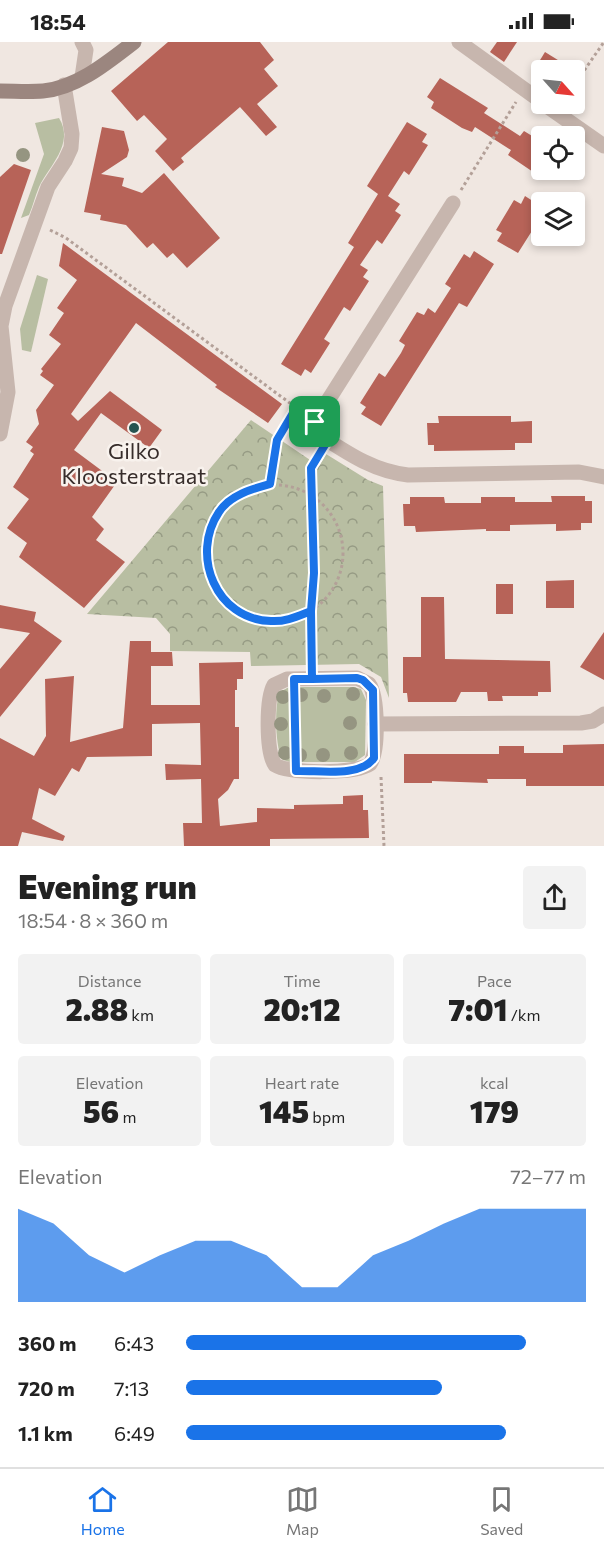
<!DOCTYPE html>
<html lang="en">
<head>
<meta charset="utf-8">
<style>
  body { margin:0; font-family:Commissioner,sans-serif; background:#f2f2f2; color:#222; height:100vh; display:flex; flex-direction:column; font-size:22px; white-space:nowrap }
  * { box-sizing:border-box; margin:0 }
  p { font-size:20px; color:#767676 }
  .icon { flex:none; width:33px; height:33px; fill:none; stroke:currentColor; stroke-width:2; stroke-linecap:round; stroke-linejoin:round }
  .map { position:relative; height:804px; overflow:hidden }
  .panel { display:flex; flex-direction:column; background:#fff; flex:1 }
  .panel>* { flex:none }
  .needle { width:39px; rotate:117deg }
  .buttons { position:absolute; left:531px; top:18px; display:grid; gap:12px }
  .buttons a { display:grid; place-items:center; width:54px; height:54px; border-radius:6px; background:#fff; box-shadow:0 3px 9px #0003; font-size:30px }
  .pin { position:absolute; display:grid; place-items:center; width:51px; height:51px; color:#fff; margin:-26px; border-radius:12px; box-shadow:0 3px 9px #0006 }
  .round { display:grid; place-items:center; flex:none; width:63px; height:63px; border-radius:6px; background:#f2f2f2 }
  .summary { display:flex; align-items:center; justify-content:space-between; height:102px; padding:0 18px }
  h1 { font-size:33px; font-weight:800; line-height:45px }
  .figures { display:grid; grid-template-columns:repeat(3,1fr); gap:9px; height:102px; padding:6px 18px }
  .figures div { display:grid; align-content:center; border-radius:6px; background:#f2f2f2; text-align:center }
  .figures b { font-size:30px; font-weight:800 }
  .figures small { font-size:16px; font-weight:400 }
  .figures p { font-size:16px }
  .chart { height:168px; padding:12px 18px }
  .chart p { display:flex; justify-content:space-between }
  .chart svg { width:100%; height:108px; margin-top:6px; fill:#1a73e8; opacity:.7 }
  ul { padding:0 18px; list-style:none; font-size:20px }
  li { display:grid; grid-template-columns:96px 72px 1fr; align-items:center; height:45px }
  li i { height:15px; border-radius:8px; background:#1a73e8 }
  .status { display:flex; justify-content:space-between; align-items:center; height:42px; padding:0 30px; background:#fff; direction:ltr }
  .status svg { height:16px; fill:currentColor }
  .dock { display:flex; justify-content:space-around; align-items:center; height:84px; border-top:2px solid #e0e0e0; background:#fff; font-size:16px; color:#767676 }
  .dock a { display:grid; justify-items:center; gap:3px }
  .dock .current { color:#1a73e8 }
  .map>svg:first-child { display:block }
  .grass { fill:#b8bea2 }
  .forest { fill:url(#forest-crowns) }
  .building { fill:#b76358 }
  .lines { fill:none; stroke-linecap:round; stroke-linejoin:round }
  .path { stroke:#b3a098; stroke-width:3; stroke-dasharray:3 3; stroke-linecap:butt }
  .street { stroke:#c7b6ae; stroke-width:15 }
  .secondary { stroke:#9b867f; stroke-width:15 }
  .tree { fill:#959581 }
  .route-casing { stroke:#fff; stroke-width:12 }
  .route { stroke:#1a73e8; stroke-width:8 }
  .poi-dot { fill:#265451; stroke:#f8f2ed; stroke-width:2 }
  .labels { text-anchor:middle; stroke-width:5; stroke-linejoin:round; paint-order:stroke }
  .poi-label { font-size:22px; fill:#372d2b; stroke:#f8f2ed }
</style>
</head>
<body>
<div class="status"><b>18:54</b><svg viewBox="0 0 49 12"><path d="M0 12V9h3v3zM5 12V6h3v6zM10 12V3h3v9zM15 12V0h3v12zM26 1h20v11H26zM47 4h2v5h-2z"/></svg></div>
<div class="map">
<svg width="604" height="804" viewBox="0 0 604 804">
  <defs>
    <pattern id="forest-crowns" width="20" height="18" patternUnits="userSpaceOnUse" patternTransform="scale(1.5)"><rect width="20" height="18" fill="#b8bea2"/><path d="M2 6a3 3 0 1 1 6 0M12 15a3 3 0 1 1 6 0" fill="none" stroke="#969b84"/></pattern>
  </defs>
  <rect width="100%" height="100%" fill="#f0e7e1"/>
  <g class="grass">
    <path d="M59 76C75 102 49 124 39 145 35 154 33 164 29 173L21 176 44 112 35 81Z"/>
    <path d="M37 233 48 237 31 310 22 308 20 287Z"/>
    <path d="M289 645H353L361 647 366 658 365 713 355 720H290L283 718C275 709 274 661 280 650Z"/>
  </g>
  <path class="forest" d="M251 378 319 424 326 412 368 438 383 444 389 656 381 635 359 622 251 624 250 610 170 609V592L156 576 87 572Z"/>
  <g class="building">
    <path d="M168 0H260L274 18 264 27 278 44 257 62 277 85 266 94 240 65 181 116 184 120 173 129 155 109 167 97 144 73 137 79 111 49Z"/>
    <path d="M497 0H517L504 20 490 10Z"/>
    <path d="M545 10 574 28H545L537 23Z"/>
    <path d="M440 36 488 66 484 71 520 94 524 89 542 100V136L508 113 511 108 503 103 475 85 472 90 462 86 431 66 434 60 427 55Z"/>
    <path d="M407 80 427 92 422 100 428 103 409 133 404 129 388 154 400 162 395 169 401 173 382 202 377 198 360 223 368 228 363 235 369 239 350 269 344 265 324 297 330 301 311 331 305 327 301 334 281 322 354 205 348 201 378 152 367 144Z"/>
    <path d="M102 85 124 89 129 108 127 115 101 132 124 136 122 144 142 151 164 131 220 196 187 226 173 211 167 216 153 201 147 206 126 183 100 178 101 173 84 170Z"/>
    <path d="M14 122 31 128 2 212H0V135Z"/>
    <path d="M525 154 542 165V173L518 211 497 199 502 191 496 188 514 158 521 162Z"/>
    <path d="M63 201 282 362 268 381 215 345 217 343 136 281 71 372 78 379 110 349 162 388 149 406 101 371 74 408 117 440 92 475 104 487 96 498 125 520 84 566 19 515 27 501 7 486 29 457 13 445 34 412 30 409 33 405 26 400 39 382 36 368 54 343 40 333 43 329 41 327 61 302 49 293 64 271 57 266 77 238 59 224Z"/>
    <path d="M474 209 494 222 467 265 459 261 381 384 361 372 366 365 360 361 379 331 385 335 401 311 405 303 399 299 417 270 424 273 428 266 435 271 451 246 445 242 464 212 470 216Z"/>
    <path d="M438 374H511V380L532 379V401H515V408L434 409V403H428L427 381H439Z"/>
    <path d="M551 454H585V459H592V481H581V488L556 489V482L510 483V489H486V487L416 490 415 484H404L403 462H410V455H444L445 461H481V455H515V460H552Z"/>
    <path d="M574 538V566H546V539Z"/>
    <rect x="496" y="542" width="17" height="30"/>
    <path d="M421 555H444L445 617 550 619 551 650H538V654H502L503 659H488L487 650H461L456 660H408L407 651H403V615H421Z"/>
    <path d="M0 563 36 570 34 579 62 599 0 675V627L30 591 0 586Z"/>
    <path d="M604 590V638L580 625Z"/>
    <path d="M130 599H151V610H172L173 624H151V663H200L199 621 243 620V637H237V648H235V685H239V737H234L228 748 218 757 220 784 257 780V766L294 767V763L343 762V754L363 753V768H368L369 796 270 797V804H184L183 781H202L201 737 166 738 165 722 201 723 200 681 152 682V714L87 715 79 730 72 726 55 754 39 746 32 777 65 794 63 799 22 790 18 804H0V696L34 714 46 694 45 637 74 634 70 700 123 686Z"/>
    <path d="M604 702V744H526V737H487L488 741 432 739V741H404V712H499V704H524V711H563V703Z"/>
  </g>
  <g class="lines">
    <g class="path">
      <path d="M574 43 604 0"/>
      <path d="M461 148 516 60"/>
      <path d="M50 188 66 196 302 370"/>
      <path d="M271 442 277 398 296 366"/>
      <circle cx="275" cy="511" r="68"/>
      <path d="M312 620 314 531 311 426 319 413"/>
      <path d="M294 654 296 713"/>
      <path d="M381 735 384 804"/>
    </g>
    <g class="street">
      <path d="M459 0 542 60"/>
      <path d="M82 35 86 8 82 0"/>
      <path d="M544 62 604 104"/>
      <path d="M453 161 310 387C342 407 370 429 408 433L579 430 604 435"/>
      <path d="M0 392 8 350 1 284 5 264 48 145 65 119 71 106 72 92 64 43"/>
      <path d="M357 636 369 642C378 654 379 709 370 722 356 732 289 732 275 723 266 710 266 657 274 643L287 637Z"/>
      <path d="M375 682 581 681 593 679 604 672"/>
    </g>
    <path class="secondary" d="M0 49C14 49 29 50 43 49 77 46 108 20 134 0"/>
  </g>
  <g class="tree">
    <circle cx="23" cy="113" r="7"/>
    <circle cx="353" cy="652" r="7"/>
    <circle cx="301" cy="653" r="7"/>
    <circle cx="324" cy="654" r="7"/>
    <circle cx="283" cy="655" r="7"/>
    <circle cx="350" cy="681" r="7"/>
    <circle cx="281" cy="682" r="7"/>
    <circle cx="285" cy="711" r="7"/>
    <circle cx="351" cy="711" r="7"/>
    <circle cx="300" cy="713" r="7"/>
    <circle cx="323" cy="713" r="7"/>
  </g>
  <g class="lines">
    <g class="route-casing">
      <path id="route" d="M315 380 296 366 277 398 270 442C252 447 230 453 219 470 190 513 216 578 271 579 286 580 298 574 311 569L312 637 357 636 363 638 373 648 374 716C360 736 318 728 296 729L294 637H312L311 569 314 531 311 426 328 398 310 387 315 380"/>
    </g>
    <use href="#route" class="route"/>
  </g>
  <circle class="poi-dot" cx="134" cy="386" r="6"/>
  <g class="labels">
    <g class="poi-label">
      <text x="134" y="417">Gilko<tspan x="134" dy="25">Kloosterstraat</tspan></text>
    </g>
  </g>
</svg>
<div class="buttons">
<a><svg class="needle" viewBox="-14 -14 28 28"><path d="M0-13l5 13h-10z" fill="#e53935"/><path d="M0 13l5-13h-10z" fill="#767676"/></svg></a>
<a><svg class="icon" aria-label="locate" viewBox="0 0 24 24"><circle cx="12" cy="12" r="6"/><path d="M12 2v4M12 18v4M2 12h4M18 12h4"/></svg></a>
<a><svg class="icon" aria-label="layers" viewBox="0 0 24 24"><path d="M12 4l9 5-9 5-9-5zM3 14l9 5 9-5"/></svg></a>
</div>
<div class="pin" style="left:315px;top:380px;background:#1e9e55"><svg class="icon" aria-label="arrive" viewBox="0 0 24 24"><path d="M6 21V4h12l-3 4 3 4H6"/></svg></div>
</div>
<section class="panel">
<div class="summary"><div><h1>Evening run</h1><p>18:54 · 8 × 360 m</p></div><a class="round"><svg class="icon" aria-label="share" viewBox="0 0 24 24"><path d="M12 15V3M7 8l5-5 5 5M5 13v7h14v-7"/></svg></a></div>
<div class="figures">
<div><p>Distance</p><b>2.88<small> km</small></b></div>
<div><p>Time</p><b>20:12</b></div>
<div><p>Pace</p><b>7:01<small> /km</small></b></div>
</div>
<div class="figures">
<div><p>Elevation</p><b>56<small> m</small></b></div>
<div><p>Heart rate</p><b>145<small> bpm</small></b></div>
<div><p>kcal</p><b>179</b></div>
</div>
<div class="chart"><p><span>Elevation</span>72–77 m</p>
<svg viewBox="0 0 160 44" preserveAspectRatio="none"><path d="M0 44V6L10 12L20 25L30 32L40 25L50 19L60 19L70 25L80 38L90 38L100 25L110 19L120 12L130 6L140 6L150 6L160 6V44z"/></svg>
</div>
<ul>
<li><b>360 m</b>6:43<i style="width:85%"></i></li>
<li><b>720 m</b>7:13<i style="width:64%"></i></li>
<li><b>1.1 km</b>6:49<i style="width:80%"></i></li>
</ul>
</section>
<nav class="dock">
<a class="current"><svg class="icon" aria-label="home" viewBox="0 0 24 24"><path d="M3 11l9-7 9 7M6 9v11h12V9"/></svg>Home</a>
<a><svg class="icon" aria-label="map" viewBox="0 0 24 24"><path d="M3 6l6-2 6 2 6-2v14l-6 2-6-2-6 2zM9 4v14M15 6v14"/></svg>Map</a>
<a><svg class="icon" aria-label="saved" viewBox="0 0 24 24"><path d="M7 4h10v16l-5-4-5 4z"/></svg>Saved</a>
</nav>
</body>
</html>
